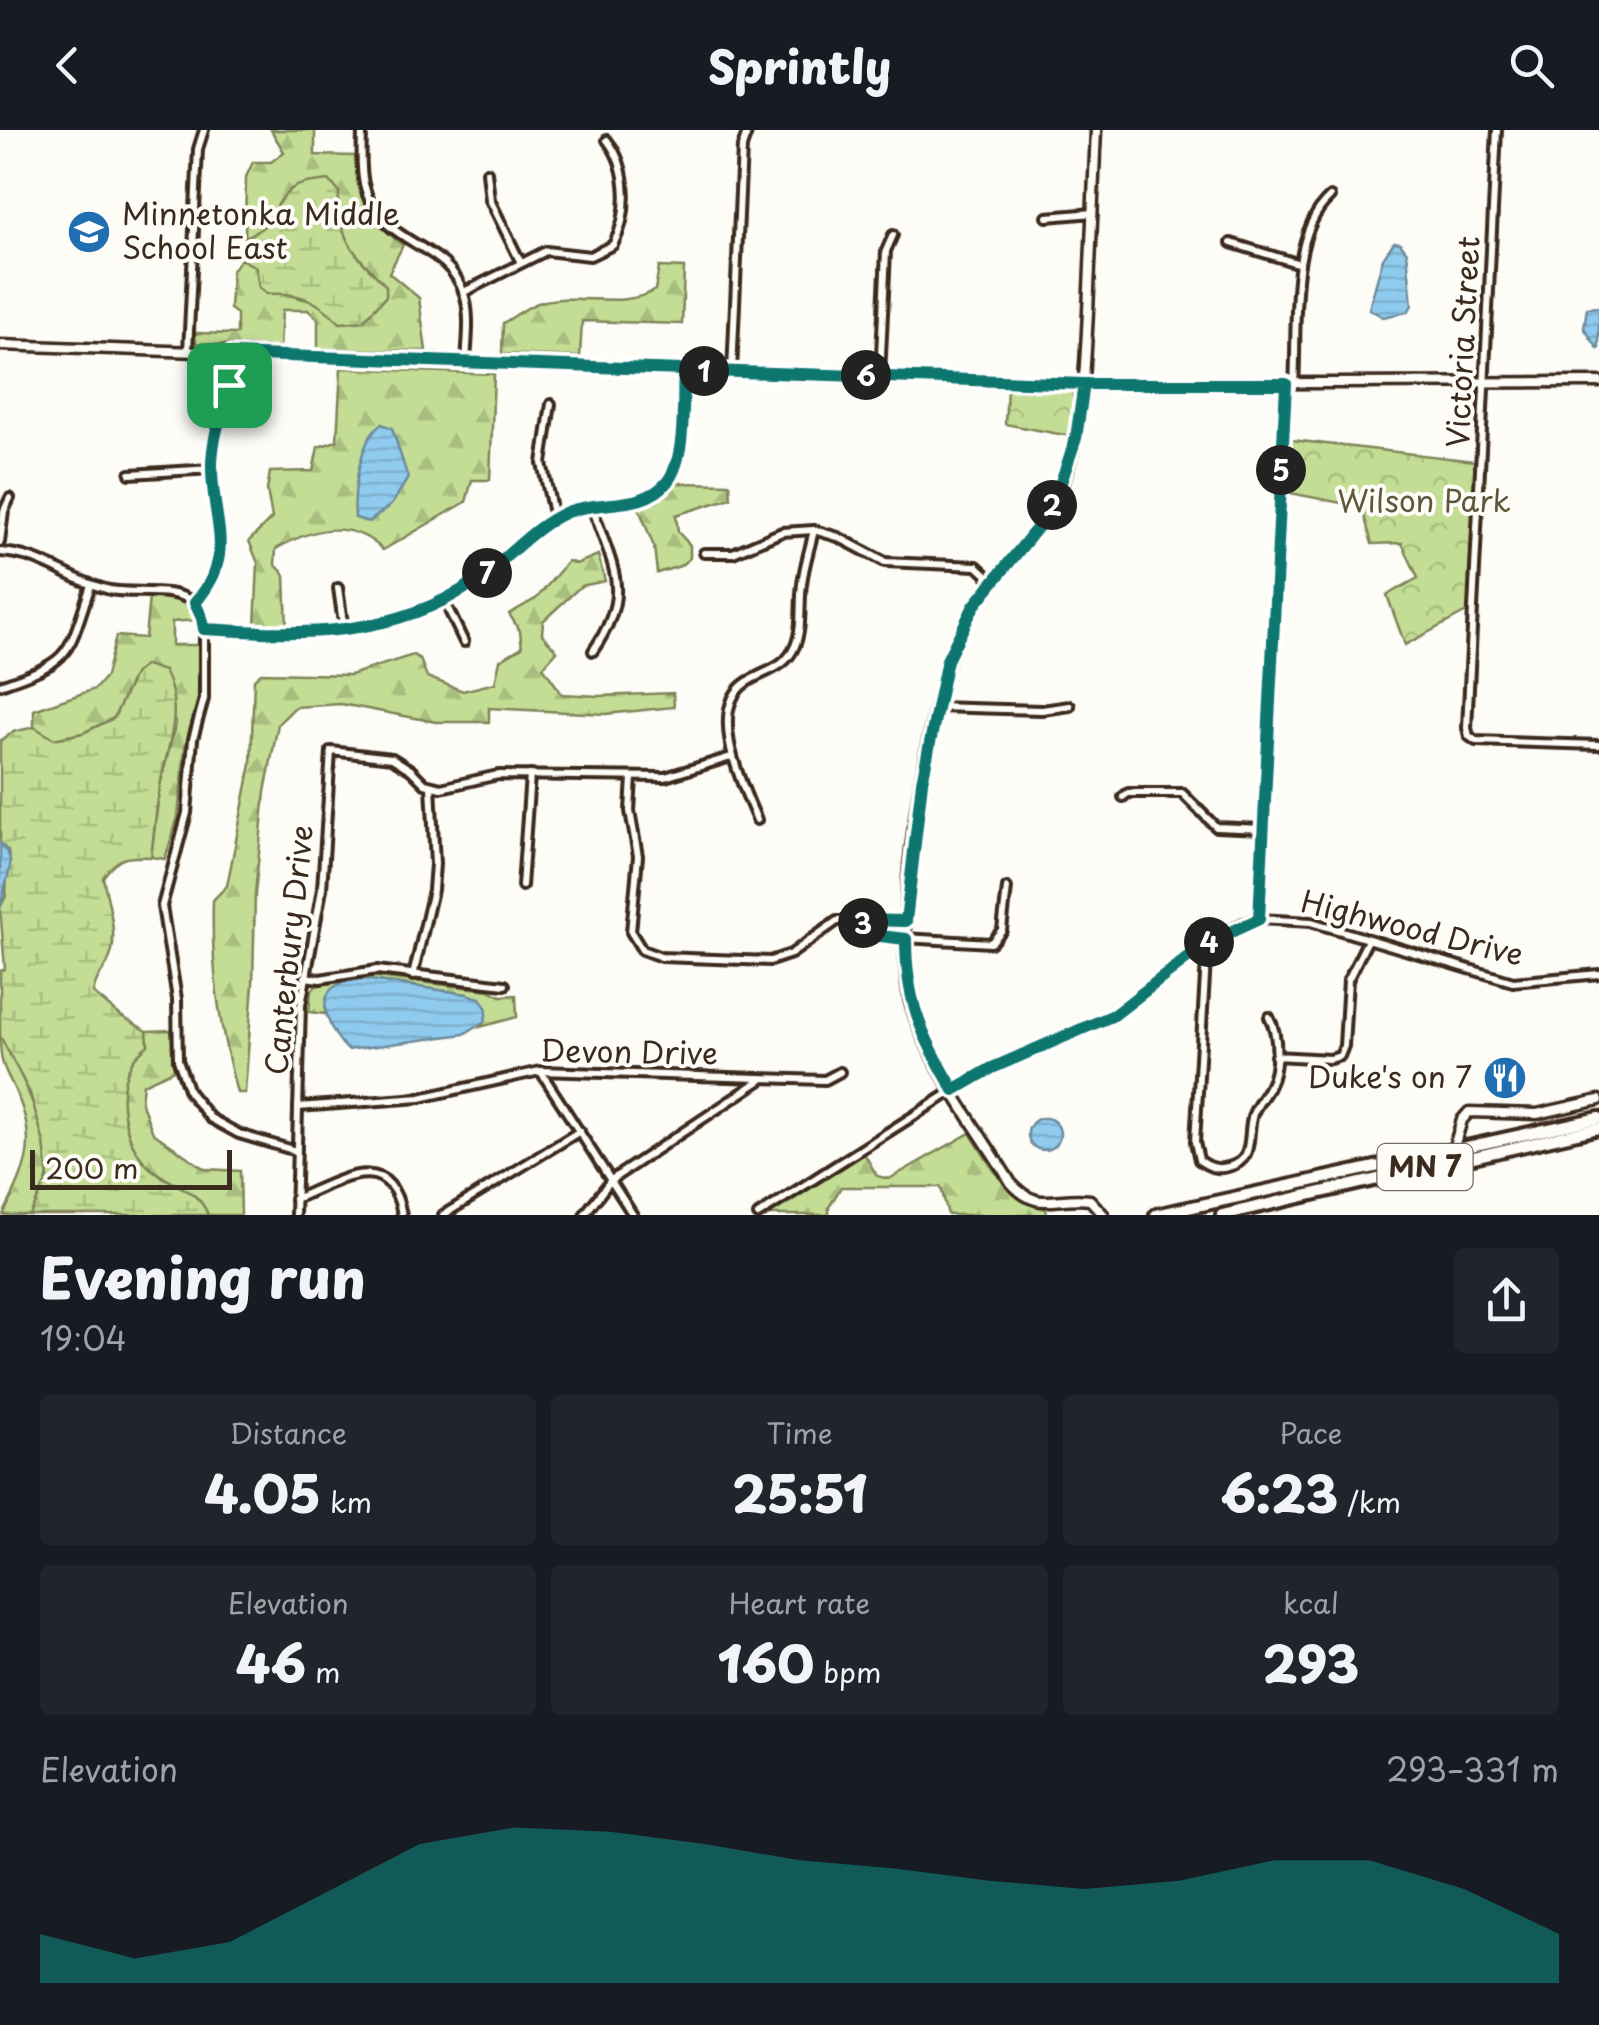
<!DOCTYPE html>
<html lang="en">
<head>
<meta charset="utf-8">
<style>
  body { margin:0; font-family:"Playpen Sans",sans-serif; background:#20242c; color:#f1f3f6; height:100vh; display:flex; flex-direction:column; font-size:38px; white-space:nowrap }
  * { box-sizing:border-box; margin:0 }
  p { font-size:32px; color:#9ea1a6 }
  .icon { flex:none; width:55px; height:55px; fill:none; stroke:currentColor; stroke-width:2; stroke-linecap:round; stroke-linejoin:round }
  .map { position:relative; height:1085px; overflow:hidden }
  .side { display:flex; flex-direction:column; background:#171b24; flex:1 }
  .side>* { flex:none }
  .scale { position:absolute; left:30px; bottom:25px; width:202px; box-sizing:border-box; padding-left:10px; border:5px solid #3b2a1e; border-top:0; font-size:28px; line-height:35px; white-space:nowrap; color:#3b2a1e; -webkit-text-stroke:8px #fdfcf7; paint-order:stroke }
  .pin { position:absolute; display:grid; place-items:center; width:85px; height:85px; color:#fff; margin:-42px; border-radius:20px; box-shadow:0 5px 15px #0006 }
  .km { position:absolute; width:50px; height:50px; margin:-25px; border-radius:50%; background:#222; color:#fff; font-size:28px; line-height:50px; text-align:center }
  .round { display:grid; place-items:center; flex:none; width:105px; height:105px; border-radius:10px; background:#20242c }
  .head { display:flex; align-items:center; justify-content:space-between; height:170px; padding:0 40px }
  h1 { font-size:55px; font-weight:800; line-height:75px }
  .figures { display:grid; grid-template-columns:repeat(3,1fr); gap:15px; height:170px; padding:10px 40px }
  .figures div { display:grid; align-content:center; border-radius:10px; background:#20242c; text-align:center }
  .figures b { font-size:50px; font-weight:800 }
  .figures small { font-size:28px; font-weight:400 }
  .figures p { font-size:28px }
  .chart { height:280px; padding:20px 40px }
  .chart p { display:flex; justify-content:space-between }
  .chart svg { width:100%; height:180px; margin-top:10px; fill:#0f766e; opacity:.7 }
  header { display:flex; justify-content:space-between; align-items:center; height:130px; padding:0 40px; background:#171b24; font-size:45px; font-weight:800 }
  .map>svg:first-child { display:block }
  .forest { fill:url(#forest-firs); stroke:#7f8459; stroke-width:2.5 }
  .wetland { fill:url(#wetland-marsh); stroke:#7f8459; stroke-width:2.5 }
  .park { fill:url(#park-crowns); stroke:#7f8459; stroke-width:2.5 }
  .water { fill:url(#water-rules); stroke:#6d8b9b; stroke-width:2.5 }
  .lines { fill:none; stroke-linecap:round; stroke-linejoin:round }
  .minor-casing { stroke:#3b2a1e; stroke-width:14 }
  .tertiary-casing { stroke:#3b2a1e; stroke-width:15 }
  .primary-casing { stroke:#3b2a1e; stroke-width:18 }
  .minor { stroke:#fdfcf7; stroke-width:6 }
  .tertiary { stroke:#fdfcf7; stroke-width:8 }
  .primary { stroke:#fdfcf7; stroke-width:10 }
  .route-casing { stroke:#fff; stroke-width:20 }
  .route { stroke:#0f766e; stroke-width:12 }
  .labels { text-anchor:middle; stroke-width:8; stroke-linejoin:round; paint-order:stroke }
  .shield { fill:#fdfcf7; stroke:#75695f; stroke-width:2.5 }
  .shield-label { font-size:28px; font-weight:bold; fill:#3b2a1e }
  .poi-label { font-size:30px; fill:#3b2a1e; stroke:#fdfcf7; text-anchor:start }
  .street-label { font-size:30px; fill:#3b2a1e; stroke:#fdfcf7 }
  .park-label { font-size:30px; fill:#5d573c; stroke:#fdfcf7 }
</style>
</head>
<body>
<header><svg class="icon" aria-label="back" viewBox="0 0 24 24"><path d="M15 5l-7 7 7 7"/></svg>Sprintly<svg class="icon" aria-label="search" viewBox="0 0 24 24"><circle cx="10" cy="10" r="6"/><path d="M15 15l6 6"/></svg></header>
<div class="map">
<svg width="1599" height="1085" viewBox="0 0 1599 1085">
  <defs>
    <pattern id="forest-firs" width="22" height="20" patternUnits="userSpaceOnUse" patternTransform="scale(2.5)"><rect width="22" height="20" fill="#c3dd94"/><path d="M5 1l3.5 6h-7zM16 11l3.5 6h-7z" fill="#a8be7f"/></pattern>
    <pattern id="wetland-marsh" width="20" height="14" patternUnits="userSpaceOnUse" patternTransform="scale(2.5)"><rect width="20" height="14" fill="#c3dd94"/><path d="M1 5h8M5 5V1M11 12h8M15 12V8" fill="none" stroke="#a8be7f"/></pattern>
    <pattern id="park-crowns" width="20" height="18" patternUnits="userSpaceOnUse" patternTransform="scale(2.5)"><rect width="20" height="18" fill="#c3dd94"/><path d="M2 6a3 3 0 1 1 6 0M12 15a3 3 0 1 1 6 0" fill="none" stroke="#a8be7f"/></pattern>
    <pattern id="water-rules" width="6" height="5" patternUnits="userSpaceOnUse" patternTransform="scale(2.5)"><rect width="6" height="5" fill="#8fcbef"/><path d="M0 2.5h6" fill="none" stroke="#7caecc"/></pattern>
  </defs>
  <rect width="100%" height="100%" fill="#fdfcf7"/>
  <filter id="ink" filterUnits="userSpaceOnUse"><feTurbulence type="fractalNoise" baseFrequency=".01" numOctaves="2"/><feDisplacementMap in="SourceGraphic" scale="20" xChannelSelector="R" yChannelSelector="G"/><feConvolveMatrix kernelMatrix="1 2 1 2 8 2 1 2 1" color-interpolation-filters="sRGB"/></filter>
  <g filter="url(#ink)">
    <g class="forest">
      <path d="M271 0H315V25L355 26C358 72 365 87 403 115L389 143 419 168 426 221 318 219V189L308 180H282L280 218 196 213 195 203 237 204V184L230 179 232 140 241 129 256 137 259 157 322 174 341 193 363 191 386 166V156C355 124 336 109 339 62L290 60 264 99 245 107 246 47 253 32H271L284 22Z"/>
      <path d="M659 137 684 138 682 194 582 191 580 227 502 224 503 193C514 187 526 177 538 173 576 161 622 180 655 160Z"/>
      <path d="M341 238 494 244 490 350H472L466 372 383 420C351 388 312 398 276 419L275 434 285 445 287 499 255 497 258 433 249 411 272 388 267 360 270 342 313 341 318 317 337 311Z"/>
      <path d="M675 353 730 354 731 368 676 385 678 402 690 415V428L680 436 657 443 654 417 638 376 657 372Z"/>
      <path d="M598 425 605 451 581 456 543 491 542 504 557 521 543 537 562 564 599 566 673 563 674 577 606 584 489 578V592H436L341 574 295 577 278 594 265 662 255 764 253 853 245 963H237C219 896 211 839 213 770L227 756 251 634 254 549 261 543 350 545 413 525 420 529 427 547 463 561 495 553 500 530 522 517 520 501 509 484 537 468 568 431 576 434Z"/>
      <path d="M149 467 174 468 191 475 197 490 172 492V515H199L198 573 185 618 178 687 165 729 151 727 160 656 176 592 135 543 114 588 83 603 54 609 34 597V580L95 559 106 546 116 506 145 508Z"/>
      <path d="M360 845 489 860 501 866 516 865 517 887 480 897 485 891 467 864C423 860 384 846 340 853L326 874 325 884 309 882 311 861 316 856Z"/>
      <path d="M171 900 174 940 143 954 141 972 153 1003 205 1039 240 1041 241 1085H208C196 1055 169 1057 148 1036 124 1012 114 963 131 932 135 926 142 920 148 915L147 901Z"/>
      <path d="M0 906C19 937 55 1012 47 1049 45 1061 35 1074 30 1085H3C25 1041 39 1014 17 965 5 937 0 938 0 906Z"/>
      <path d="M970 1003C991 1035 1006 1071 1046 1079L1047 1085H948L941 1057H841L829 1077V1085H766L864 1023 877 1046 889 1049Z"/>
    </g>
    <g class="wetland">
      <path d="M329 50 339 62C336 109 355 124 386 156V166L363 191 340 193C318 170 299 162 267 164L259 157 256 137 241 129 245 107C278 94 268 80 289 61 299 52 316 52 329 50Z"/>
      <path d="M146 535 164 541C185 580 167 616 160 656 156 679 154 703 151 727 127 726 118 726 103 747 107 770 119 805 110 827 105 843 97 842 93 863L121 886 147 901 148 915C142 920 135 926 132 932 114 963 124 1012 148 1036 169 1057 196 1055 208 1085H30L48 1048 44 1013 30 963 0 906V841L5 839 0 778 6 766 8 721 0 713V611L13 602 34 597 54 609 83 603 114 588 135 543Z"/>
    </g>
    <g class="park">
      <path d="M1007 259 1072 261 1075 278 1070 306 1005 294Z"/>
      <path d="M1283 309 1475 331 1470 480 1405 515 1387 465 1418 448 1402 413 1372 414 1362 377 1280 361Z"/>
    </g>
    <g class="water">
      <path d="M1394 112 1400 113 1407 122 1412 175 1408 182 1383 187 1369 179 1383 128Z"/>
      <path d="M1599 177V219H1598L1584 198 1587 178Z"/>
      <path d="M382 294 392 298 408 348 392 374 369 392 355 388C353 363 359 309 382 294Z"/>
      <path d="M0 713C14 726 11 737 6 753 3 762 4 769 0 778Z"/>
      <path d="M364 849 467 864 480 868 487 879 485 891 464 904 348 920C333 907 311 868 339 854 346 851 356 850 364 849Z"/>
      <circle cx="1044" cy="1004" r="16"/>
    </g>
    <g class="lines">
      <g class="minor-casing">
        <g id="minor">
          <path d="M362 0C362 18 360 36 364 54 379 118 447 109 464 164 471 185 467 211 466 233"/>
          <path d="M1497 0 1467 598 1469 606 1476 611 1599 615"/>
          <path d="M487 42 490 70 521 133"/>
          <path d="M1047 87 1093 83"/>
          <path d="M1231 113 1300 134"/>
          <path d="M464 162 546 121 590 126 613 115C630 84 629 38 607 10"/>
          <path d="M188 221 198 19 204 0"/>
          <path d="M732 242 742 17 748 0"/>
          <path d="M880 246 886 121 893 105"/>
          <path d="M1294 254C1298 201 1287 105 1330 67"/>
          <path d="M551 274 542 333 554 388"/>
          <path d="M130 344 212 339"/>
          <path d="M592 376C612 438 634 461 593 521"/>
          <path d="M0 412 4 381 10 368"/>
          <path d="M0 422C43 424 69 451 110 460 137 465 172 456 195 473"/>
          <path d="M704 423H733L782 402 814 400 838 407 885 432 977 436 992 450"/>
          <path d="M338 458 344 500"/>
          <path d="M444 470 464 512"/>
          <path d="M195 473 203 488 204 499V569L193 609 187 683 162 776 177 869 178 930 189 962 210 988 239 1004 296 1021"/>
          <path d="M195 473C244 415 205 386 212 324 216 290 229 259 231 224"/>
          <path d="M204 499C299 505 393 509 476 451 507 430 532 397 567 382 599 369 644 381 667 352 687 328 682 271 684 240"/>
          <path d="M0 555C74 530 67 526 91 455"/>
          <path d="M936 577 1042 580 1070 576"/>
          <path d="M632 647 630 681 638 726 631 802 642 820 661 827 770 831 791 824 837 791H906"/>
          <path d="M1123 667 1128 663H1182L1216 697 1263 699"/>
          <path d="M757 690C743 657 705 579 747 552 766 540 785 539 795 516 803 497 799 474 802 454 804 436 810 418 814 400"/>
          <path d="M522 756 530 645"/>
          <path d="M1259 789 1286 254"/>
          <path d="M859 791 886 807 991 813 1002 800 1007 758"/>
          <path d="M1207 813 1195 1012 1199 1030C1209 1037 1216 1040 1228 1037 1256 1031 1246 1005 1253 984 1257 974 1264 967 1269 957 1279 939 1279 905 1269 887"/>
          <path d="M413 846 433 760 435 734 431 656"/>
          <path d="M305 847 320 849 377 840 505 855"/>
          <path d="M1275 926 1330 929 1340 926 1344 916 1348 850 1368 810"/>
          <path d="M541 942 633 1085"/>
          <path d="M298 977 420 968 540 941 825 950 840 942"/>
          <path d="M295 1069C337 1052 390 1016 402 1085"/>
          <path d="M295 1085 301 875 322 759 331 621 392 628 411 640 425 654 441 658 498 645 665 647 731 627"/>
          <path d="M443 1085 580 1001"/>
          <path d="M584 1085 611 1050 761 950"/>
          <path d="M758 1085 973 948 1114 885 1207 813 1243 793 1259 789 1311 792 1513 852 1599 844"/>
        </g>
      </g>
      <g class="tertiary-casing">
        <g id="tertiary">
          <path d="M1096 0C1093 61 1091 121 1088 182 1085 235 1084 288 1068 339 1048 402 993 439 963 496 927 563 890 802 911 875 929 936 978 999 1011 1053 1039 1084 1056 1065 1090 1070L1104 1085"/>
          <path d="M0 215 1084 254 1599 252"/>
          <path d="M1453 1020 1462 990 1469 982 1537 984 1599 970"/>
        </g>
      </g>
      <g class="primary-casing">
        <g id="primary">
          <path d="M1156 1085 1599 988"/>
          <path d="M1222 1085 1599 998"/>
        </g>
      </g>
      <use href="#minor" class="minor"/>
      <use href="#tertiary" class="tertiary"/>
      <use href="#primary" class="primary"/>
    </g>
  </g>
  <g class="lines" filter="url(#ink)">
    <g class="route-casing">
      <path id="route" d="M229 255 230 224 1084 254 1076 308 1055 370 1042 392 974 476 947 530 922 652 906 791 858 790 880 806 906 809C906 873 922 906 954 960L992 938 1114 885 1207 813 1259 789 1286 254H1084L684 240C682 271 687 328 667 352 644 381 599 369 567 382 532 397 507 430 476 451 392 509 300 505 204 499L202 488 195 473C237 424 213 396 212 340 211 311 222 282 229 255"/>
    </g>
    <use href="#route" class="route"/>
  </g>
  <defs>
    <g id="school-disc" transform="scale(2.25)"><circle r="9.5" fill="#1f6fb2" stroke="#fdfcf7"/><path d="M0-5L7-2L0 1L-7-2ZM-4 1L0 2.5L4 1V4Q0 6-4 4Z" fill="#fff"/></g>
    <g id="restaurant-disc" transform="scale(2.25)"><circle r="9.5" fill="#1f6fb2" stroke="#fdfcf7"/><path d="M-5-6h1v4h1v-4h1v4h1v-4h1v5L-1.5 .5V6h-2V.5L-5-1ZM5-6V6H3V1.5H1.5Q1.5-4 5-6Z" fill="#fff"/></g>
  </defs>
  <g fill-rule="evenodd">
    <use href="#school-disc" x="89" y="102"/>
    <use href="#restaurant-disc" x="1505" y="948"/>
  </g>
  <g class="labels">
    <rect class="shield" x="1377.5" y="1014" width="95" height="46" rx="8"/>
    <g class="shield-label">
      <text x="1425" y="1047">MN 7</text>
    </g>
    <g class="poi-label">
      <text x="122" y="95">Minnetonka Middle<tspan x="122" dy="34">School East</tspan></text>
      <text x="1472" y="958" text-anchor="end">Duke's on 7</text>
    </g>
    <g class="street-label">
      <text transform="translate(1464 212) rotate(-87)" y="10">Victoria Street</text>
      <text transform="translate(1412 799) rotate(14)" y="10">Highwood Drive</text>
      <text transform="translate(290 820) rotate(-84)" y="10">Canterbury Drive</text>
      <text transform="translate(629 923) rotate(1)" y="10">Devon Drive</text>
    </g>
    <g class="park-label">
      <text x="1424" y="382">Wilson Park</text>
    </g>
  </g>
</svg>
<div class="scale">200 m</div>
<div class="pin" style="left:229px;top:255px;background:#1e9e55"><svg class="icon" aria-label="arrive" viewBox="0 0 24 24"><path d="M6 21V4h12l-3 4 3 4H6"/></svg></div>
<b class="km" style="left:704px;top:241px">1</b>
<b class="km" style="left:1052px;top:375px">2</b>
<b class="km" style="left:863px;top:793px">3</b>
<b class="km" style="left:1209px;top:812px">4</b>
<b class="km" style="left:1281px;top:340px">5</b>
<b class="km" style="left:866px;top:245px">6</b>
<b class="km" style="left:487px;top:443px">7</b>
</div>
<section class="side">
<div class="head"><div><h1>Evening run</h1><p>19:04</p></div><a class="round"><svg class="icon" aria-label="share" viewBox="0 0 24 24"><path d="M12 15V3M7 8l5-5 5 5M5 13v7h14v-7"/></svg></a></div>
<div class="figures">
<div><p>Distance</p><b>4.05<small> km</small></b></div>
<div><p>Time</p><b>25:51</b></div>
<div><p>Pace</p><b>6:23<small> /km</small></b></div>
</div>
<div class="figures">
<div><p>Elevation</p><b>46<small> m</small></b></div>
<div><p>Heart rate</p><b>160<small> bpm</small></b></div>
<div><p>kcal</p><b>293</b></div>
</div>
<div class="chart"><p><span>Elevation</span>293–331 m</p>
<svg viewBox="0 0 160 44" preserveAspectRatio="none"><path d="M0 44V32L10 38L20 34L30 22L40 10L50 6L60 7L70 10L80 14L90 16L100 19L110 21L120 19L130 14L140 14L150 21L160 32V44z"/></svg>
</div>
</section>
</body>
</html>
